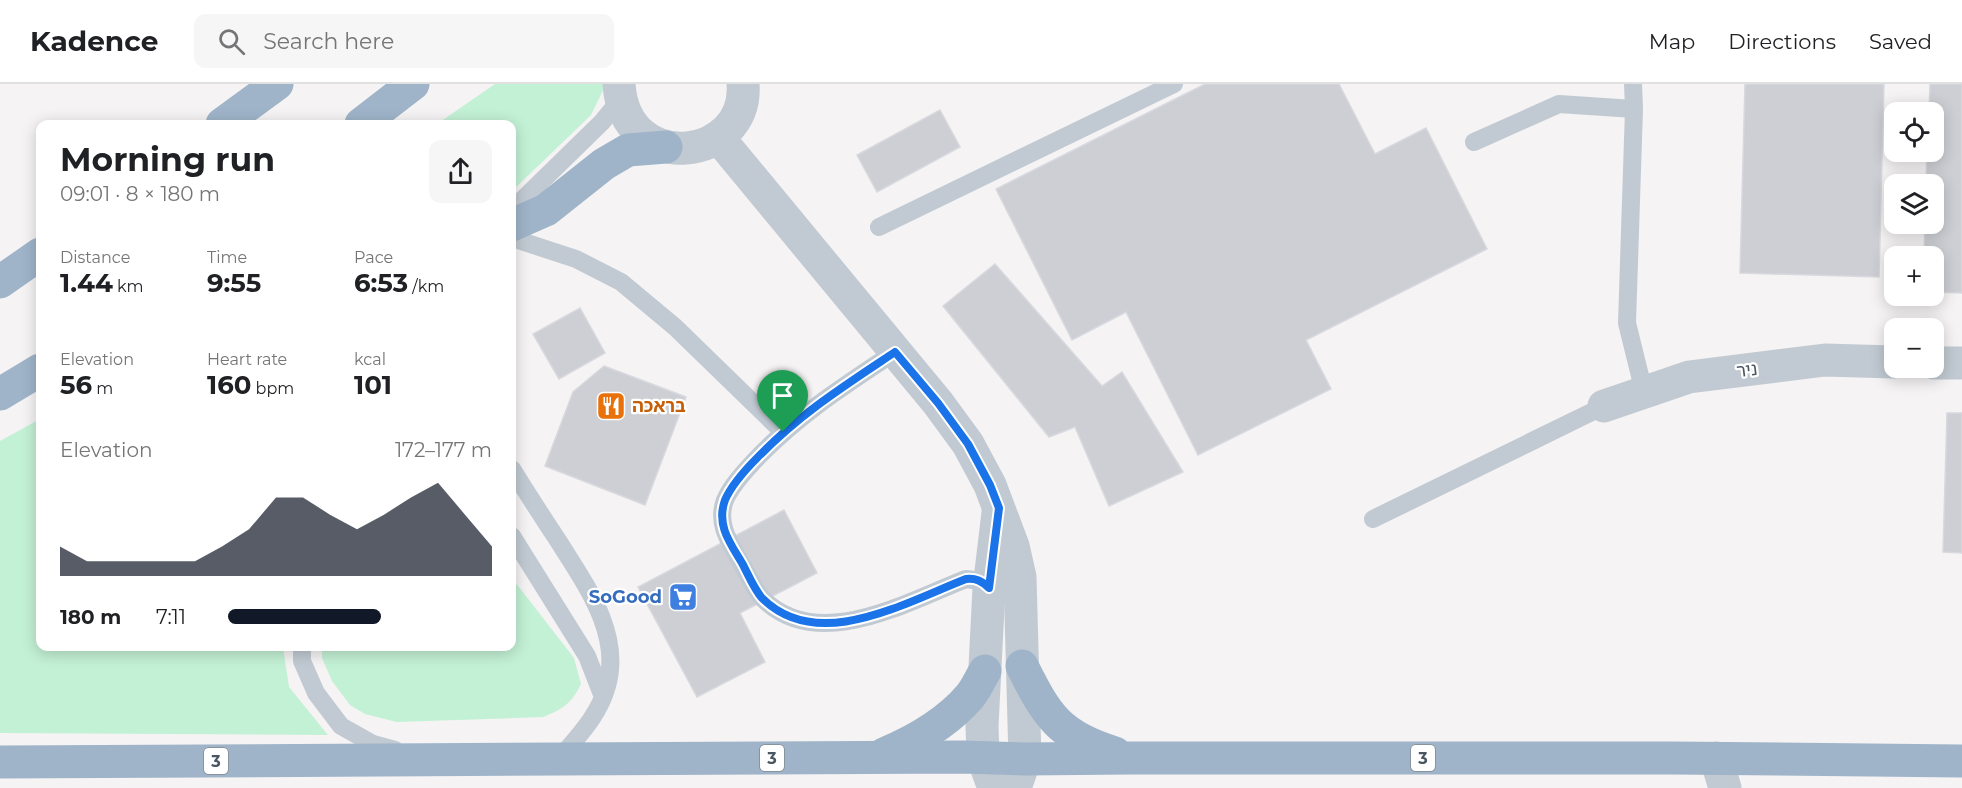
<!DOCTYPE html>
<html lang="en">
<head>
<meta charset="utf-8">
<style>
  body { margin:0; font-family:Montserrat,"Noto Sans Hebrew",sans-serif; background:#f6f6f6; color:#202124; height:100vh; display:flex; flex-direction:column; font-size:22px; white-space:nowrap }
  * { box-sizing:border-box; margin:0 }
  p { font-size:20px; color:#757577 }
  .icon { flex:none; width:33px; height:33px; fill:none; stroke:currentColor; stroke-width:2; stroke-linecap:round; stroke-linejoin:round }
  .map { position:relative; flex:1; overflow:hidden }
  .details { position:absolute; left:36px; top:36px; width:480px; height:531px; display:flex; flex-direction:column; background:#fff; border-radius:12px; box-shadow:0 3px 15px #0003 }
  .details>* { flex:none }
  .tools { position:absolute; left:1884px; top:18px; display:grid; gap:12px }
  .tools a { display:grid; place-items:center; width:60px; height:60px; border-radius:12px; background:#fff; box-shadow:0 3px 15px #0003; font-size:30px }
  .pin { position:absolute; display:grid; place-items:center; width:51px; height:51px; color:#fff; margin:-62px -26px; border-radius:50% 50% 50% 0; rotate:-45deg; box-shadow:0 0 6px #0007 }
  .pin .icon { rotate:45deg }
  .round { display:grid; place-items:center; flex:none; width:63px; height:63px; border-radius:12px; background:#f6f6f6 }
  .head { display:flex; align-items:center; justify-content:space-between; height:102px; padding:0 24px }
  h1 { font-size:33px; font-weight:700; line-height:45px }
  .figures { display:grid; grid-template-columns:repeat(3,1fr); gap:9px; height:102px; padding:6px 24px }
  .figures div { display:grid; align-content:center }
  .figures b { font-size:26px; font-weight:700 }
  .figures small { font-size:16px; font-weight:400 }
  .figures p { font-size:16px }
  .chart { height:168px; padding:12px 24px }
  .chart p { display:flex; justify-content:space-between }
  .chart svg { width:100%; height:108px; margin-top:6px; fill:#111827; opacity:.7 }
  ul { padding:0 24px; list-style:none; font-size:20px }
  li { display:grid; grid-template-columns:96px 72px 1fr; align-items:center; height:45px }
  li i { height:15px; border-radius:8px; background:#111827 }
  header { display:flex; align-items:center; gap:36px; box-sizing:border-box; height:84px; padding:0 30px; background:#fff; border-bottom:2px solid #e0e0e0 }
  header strong { font-size:28px }
  nav { display:flex; gap:33px; margin-inline-start:auto; font-size:21px }
  .search { width:420px; height:54px; background:#f6f6f6; display:flex; align-items:center; gap:15px; box-sizing:border-box; padding:0 21px; border-radius:12px; color:#757577; font-size:22px }
  .map>svg:first-child { display:block }
  .green { fill:#c3f1d5 }
  .building { fill:#cdcfd5; stroke:#d7d9de; stroke-width:1.5 }
  .lines { fill:none; stroke-linecap:round; stroke-linejoin:round }
  .service { stroke:#c1cad2; stroke-width:18 }
  .minor { stroke:#c1cad2; stroke-width:33 }
  .tertiary { stroke:#c1cad2; stroke-width:33 }
  .trunk { stroke:#9fb4c9; stroke-width:33 }
  .route-casing { stroke:#fff; stroke-width:12 }
  .route { stroke:#1a73e8; stroke-width:8 }
  .labels { text-anchor:middle; stroke-width:4.5; stroke-linejoin:round; paint-order:stroke }
  .shield { fill:#fff; stroke:#808990; stroke-width:1.5 }
  .shield-label { font-size:16px; font-weight:bold; fill:#4a5661 }
  .street-label { font-size:18px; fill:#4a5661; stroke:#fff }
  .food-label { font-size:18px; font-weight:bold; fill:#c56008; stroke:#fff; text-anchor:start }
  .shop-label { font-size:18px; font-weight:bold; fill:#366cbe; stroke:#fff; text-anchor:end }
</style>
</head>
<body>
<header>
<strong>Kadence</strong>
<div class="search"><svg class="icon" aria-label="search" viewBox="0 0 24 24"><circle cx="10" cy="10" r="6"/><path d="M15 15l6 6"/></svg>Search here</div>
<nav><a>Map</a><a>Directions</a><a>Saved</a></nav>
</header>
<div class="map">
<svg width="1962" height="704" viewBox="0 0 1962 704">
  <rect width="100%" height="100%" fill="#f5f3f3"/>
  <g class="green">
    <path d="M495 0H606L591 31 512 107V40H437Z"/>
    <path d="M40 335V562L283 563 289 603 328 651 0 649V357Z"/>
    <path d="M512 494 574 574 581 600C571 620 563 625 543 633L397 638 365 630 350 621 332 597 322 574V563L512 562Z"/>
  </g>
  <g class="building">
    <path d="M1205 0H1339L1375 70 1426 44 1487 165 1306 256 1331 305 1198 371 1126 228 1072 256 996 105Z"/>
    <path d="M1745 0H1884L1879 193 1740 189Z"/>
    <path d="M1930 0H1962V209L1934 208V172H1924L1925 140H1934V100H1926L1927 68H1934V28H1929Z"/>
    <path d="M940 26 960 63 877 108 857 71Z"/>
    <path d="M995 180 1102 302 1122 288 1183 388 1109 422 1075 343 1049 353 943 222Z"/>
    <path d="M580 224 605 269 559 295 533 250Z"/>
    <path d="M604 282 686 313 645 421 545 382 573 308Z"/>
    <path d="M1947 329H1962V469L1943 468Z"/>
    <path d="M784 426 817 489 740 529 765 578 697 613 638 503Z"/>
  </g>
  <g class="lines">
    <g class="service">
      <path d="M1633 0 1634 25 1627 239 1644 308"/>
      <path d="M1474 58 1559 20 1634 25"/>
      <path d="M512 126 602 38 620 16"/>
      <path d="M879 143 1174 0"/>
      <path d="M512 154 576 175 621 198 675 243 783 348"/>
      <path d="M895 268C844 302 801 329 758 373 747 385 732 400 725 416 716 440 730 459 741 479 748 490 754 505 762 514 818 570 906 518 966 495L981 497 989 504"/>
      <path d="M512 385C527 409 543 434 559 458 585 500 622 549 607 602 599 631 579 651 560 674"/>
      <path d="M1373 435 1604 322"/>
      <path d="M512 452 587 572 603 613"/>
      <path d="M302 562V577L316 609 341 642 373 660 395 666"/>
    </g>
    <g class="minor">
      <path d="M619 0C625 94 749 77 743 0"/>
      <path d="M718 53 938 319 968 360 990 401 1013 462 1020 493 1025 675 1015 704"/>
      <path d="M1934 279H1962"/>
      <path d="M1604 322 1689 293 1825 276 1894 278"/>
      <path d="M994 704 983 674 982 642 989 504 998 429"/>
    </g>
    <path class="tertiary" d="M1716 674 1725 704"/>
    <g class="trunk">
      <path d="M222 40 277 0"/>
      <path d="M361 40 413 0"/>
      <path d="M512 141 546 126 604 80 628 66 666 63"/>
      <path d="M0 198 40 170"/>
      <path d="M0 310 40 286"/>
      <path d="M1022 582C1047 632 1059 652 1115 669"/>
      <path d="M884 670C915 657 948 638 970 612 976 605 980 595 985 587"/>
      <path d="M0 678 964 673 1025 675 1131 674H1671L1962 677"/>
    </g>
  </g>
  <g class="lines">
    <g class="route-casing">
      <path id="route" d="M895 268 938 319 968 360 990 401 999 424 989 504C982 497 976 494 966 495 906 518 818 570 762 514 754 505 748 490 742 479 730 459 716 441 725 416 732 400 746 385 758 373 801 329 844 302 895 268Z"/>
    </g>
    <use href="#route" class="route"/>
  </g>
  <defs>
    <g id="restaurant-square" transform="scale(1.5)"><rect x="-9" y="-9" width="18" height="18" rx="4" fill="#e8710a" stroke="#fff"/><path d="M-5-6h1v4h1v-4h1v4h1v-4h1v5L-1.5 .5V6h-2V.5L-5-1ZM5-6V6H3V1.5H1.5Q1.5-4 5-6Z" fill="#fff"/></g>
    <g id="supermarket-square" transform="scale(1.5)"><rect x="-9" y="-9" width="18" height="18" rx="4" fill="#3f7fe0" stroke="#fff"/><path d="M-6-5.5h2.5l.6 2H6L4.5 2H-2.5L-4.4-4H-6ZM-1.5 3.2a1.3 1.3 0 1 0 .1 0ZM3 3.2a1.3 1.3 0 1 0 .1 0Z" fill="#fff"/></g>
  </defs>
  <g fill-rule="evenodd">
    <use href="#restaurant-square" x="611" y="322"/>
    <use href="#supermarket-square" x="683" y="513"/>
  </g>
  <g class="labels">
    <g class="shield">
      <rect x="760" y="661" width="24" height="26" rx="4.5"/>
      <rect x="1411" y="661" width="24" height="26" rx="4.5"/>
      <rect x="204" y="664" width="24" height="26" rx="4.5"/>
    </g>
    <g class="shield-label">
      <text x="772" y="680">3</text>
      <text x="1423" y="680">3</text>
      <text x="216" y="683">3</text>
    </g>
    <g class="street-label">
      <text transform="translate(1747 286) rotate(-7)" y="6">ניר</text>
    </g>
    <g class="food-label">
      <text x="632" y="328">בראכה</text>
    </g>
    <g class="shop-label">
      <text x="662" y="519">SoGood</text>
    </g>
  </g>
</svg>
<div class="tools">
<a><svg class="icon" aria-label="locate" viewBox="0 0 24 24"><circle cx="12" cy="12" r="6"/><path d="M12 2v4M12 18v4M2 12h4M18 12h4"/></svg></a>
<a><svg class="icon" aria-label="layers" viewBox="0 0 24 24"><path d="M12 4l9 5-9 5-9-5zM3 14l9 5 9-5"/></svg></a>
<a>+</a>
<a>−</a>
</div>
<div class="pin" style="left:783px;top:348px;background:#1e9e55"><svg class="icon" aria-label="arrive" viewBox="0 0 24 24"><path d="M6 21V4h12l-3 4 3 4H6"/></svg></div>
<section class="details">
<div class="head"><div><h1>Morning run</h1><p>09:01 · 8 × 180 m</p></div><a class="round"><svg class="icon" aria-label="share" viewBox="0 0 24 24"><path d="M12 15V3M7 8l5-5 5 5M5 13v7h14v-7"/></svg></a></div>
<div class="figures">
<div><p>Distance</p><b>1.44<small> km</small></b></div>
<div><p>Time</p><b>9:55</b></div>
<div><p>Pace</p><b>6:53<small> /km</small></b></div>
</div>
<div class="figures">
<div><p>Elevation</p><b>56<small> m</small></b></div>
<div><p>Heart rate</p><b>160<small> bpm</small></b></div>
<div><p>kcal</p><b>101</b></div>
</div>
<div class="chart"><p><span>Elevation</span>172–177 m</p>
<svg viewBox="0 0 160 44" preserveAspectRatio="none"><path d="M0 44V32L10 38L20 38L30 38L40 38L50 38L60 32L70 25L80 12L90 12L100 19L110 25L120 19L130 12L140 6L150 19L160 32V44z"/></svg>
</div>
<ul>
<li><b>180 m</b>7:11<i style="width:58%"></i></li>
</ul>
</section>
</div>
</body>
</html>
